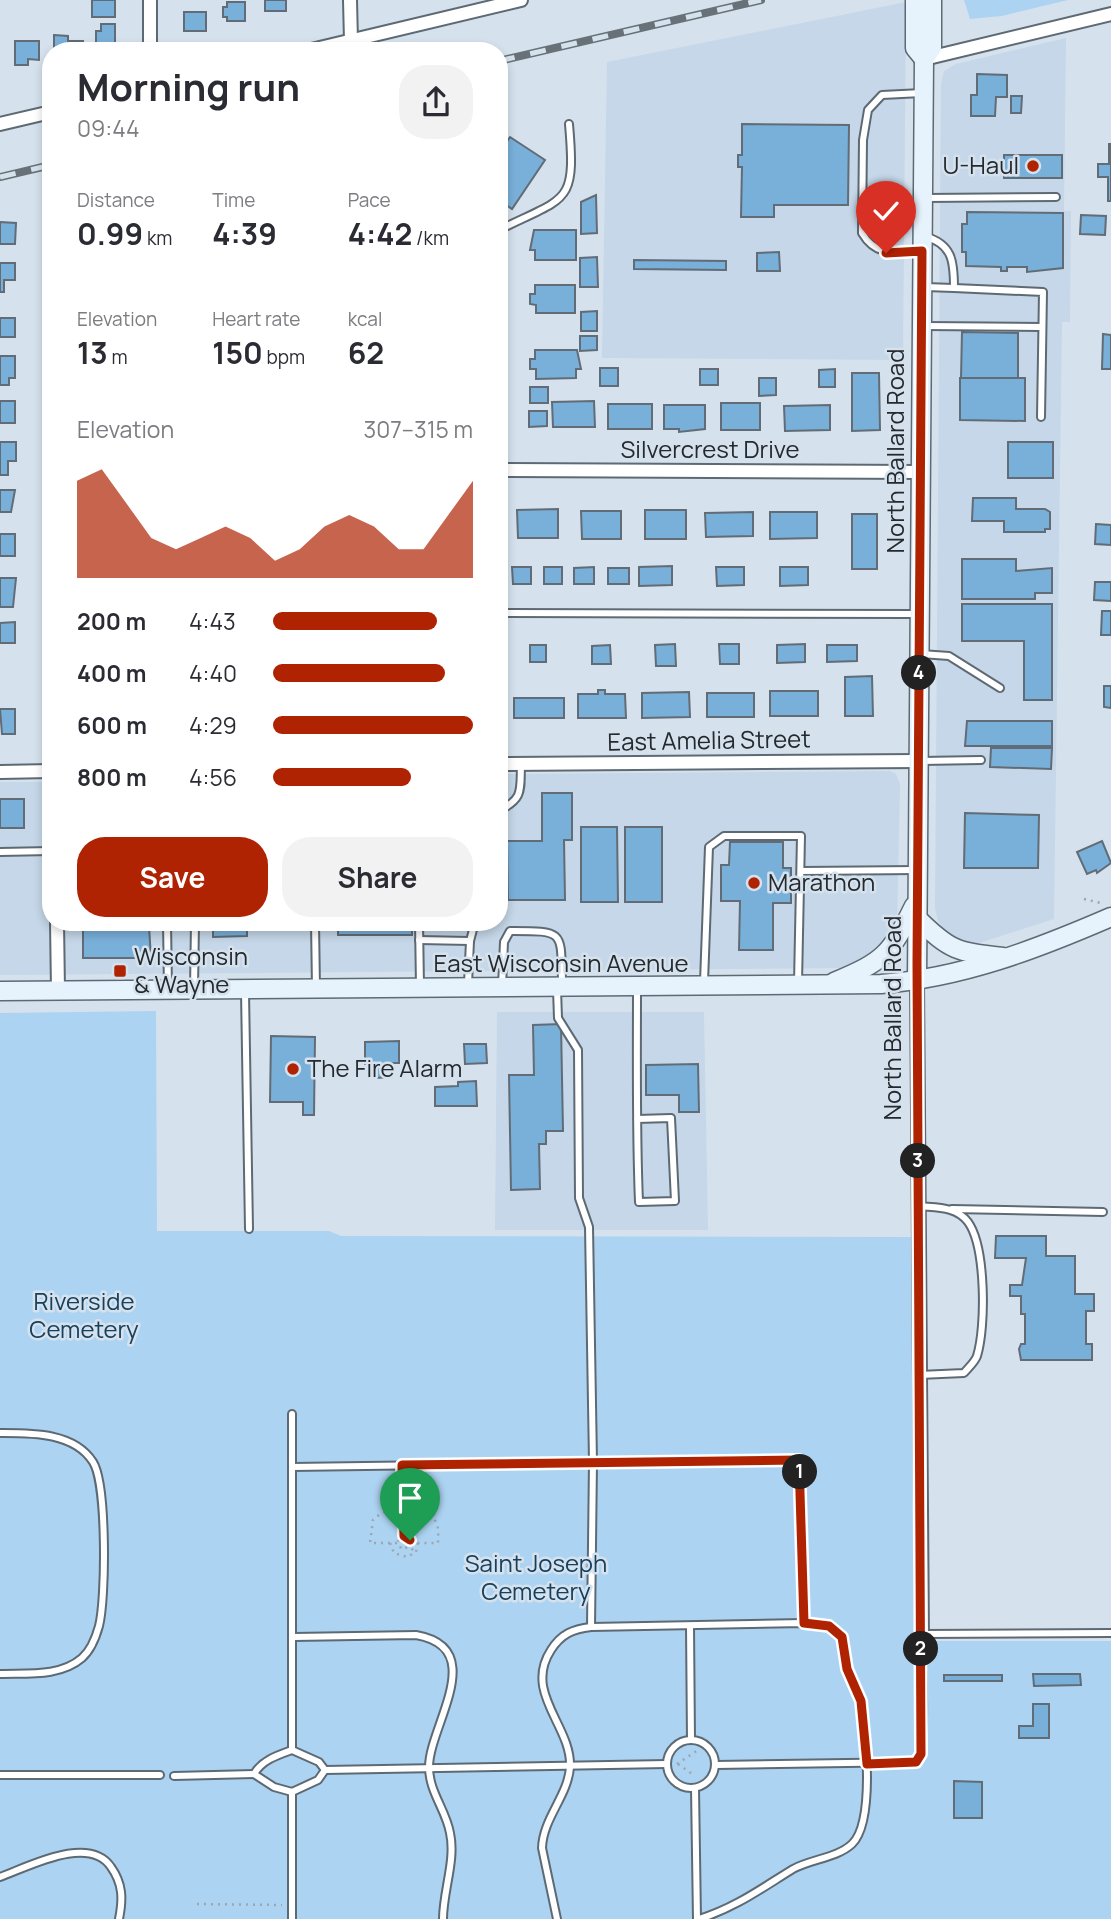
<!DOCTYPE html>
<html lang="en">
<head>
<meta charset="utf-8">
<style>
  body { margin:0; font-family:Manrope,sans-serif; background:#f2f2f3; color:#2b2b33; height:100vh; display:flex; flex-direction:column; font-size:26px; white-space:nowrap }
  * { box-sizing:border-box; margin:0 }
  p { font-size:23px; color:#7c7c81 }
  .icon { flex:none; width:38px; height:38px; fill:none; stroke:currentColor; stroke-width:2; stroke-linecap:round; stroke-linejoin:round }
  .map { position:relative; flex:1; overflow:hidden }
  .side { position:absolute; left:42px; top:42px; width:466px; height:889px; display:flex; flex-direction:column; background:#fff; border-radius:28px; box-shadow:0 4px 10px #0003 }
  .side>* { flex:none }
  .pin { position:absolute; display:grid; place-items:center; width:60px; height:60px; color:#fff; margin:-72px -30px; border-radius:50% 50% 50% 0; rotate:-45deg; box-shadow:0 0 7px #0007 }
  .pin .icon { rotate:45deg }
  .km { position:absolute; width:35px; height:35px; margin:-18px; border-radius:50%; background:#222; color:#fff; font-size:19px; line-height:35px; text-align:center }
  .round { display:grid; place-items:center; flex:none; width:74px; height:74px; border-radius:28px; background:#f2f2f3 }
  .summary { display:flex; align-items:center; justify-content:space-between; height:119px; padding:0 35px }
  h1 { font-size:38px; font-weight:700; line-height:52px }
  .stats { display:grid; grid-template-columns:repeat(3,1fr); gap:10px; height:119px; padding:7px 35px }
  .stats div { display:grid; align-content:center }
  .stats b { font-size:30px; font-weight:700 }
  .stats small { font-size:19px; font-weight:400 }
  .stats p { font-size:19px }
  .chart { height:196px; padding:14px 35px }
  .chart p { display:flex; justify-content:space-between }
  .chart svg { width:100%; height:126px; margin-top:7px; fill:#b02302; opacity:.7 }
  .action { display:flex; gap:14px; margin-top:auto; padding:14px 35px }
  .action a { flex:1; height:80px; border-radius:28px; background:#b02302; color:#fff; font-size:28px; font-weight:700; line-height:80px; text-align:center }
  .action a+a { background:#f2f2f3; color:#2b2b33 }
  ul { padding:0 35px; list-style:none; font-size:23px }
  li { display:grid; grid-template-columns:112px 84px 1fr; align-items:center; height:52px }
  li i { height:18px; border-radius:9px; background:#b02302 }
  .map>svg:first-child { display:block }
  .built { fill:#c5d7e8 }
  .green { fill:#add3f2 }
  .building { fill:#79b0da; stroke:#616c76; stroke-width:2 }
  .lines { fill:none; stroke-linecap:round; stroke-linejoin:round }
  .service-casing { stroke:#5e6a73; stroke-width:10 }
  .minor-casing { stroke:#5e6a73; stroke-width:16 }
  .secondary-casing { stroke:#5e6a73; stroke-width:21 }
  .path { stroke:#9ca6af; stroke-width:2.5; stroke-dasharray:2 5; stroke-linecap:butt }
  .service { stroke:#fff; stroke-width:6 }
  .minor { stroke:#fff; stroke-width:12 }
  .secondary { stroke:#e6f3fd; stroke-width:18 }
  .rail-casing { stroke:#687177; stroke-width:8 }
  .rail { stroke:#d5e2ed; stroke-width:5; stroke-dasharray:16; stroke-linecap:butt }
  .route-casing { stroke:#fff; stroke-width:14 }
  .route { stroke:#b02302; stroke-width:9 }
  .poi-dot { fill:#b02302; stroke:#d5e2ed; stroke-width:2.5 }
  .labels { text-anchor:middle; stroke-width:5; stroke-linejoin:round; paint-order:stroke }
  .poi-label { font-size:24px; fill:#24292d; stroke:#d5e2ed; text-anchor:start }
  .street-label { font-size:24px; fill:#24292d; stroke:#d5e2ed }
  .park-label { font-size:24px; fill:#16405d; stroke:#d5e2ed }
</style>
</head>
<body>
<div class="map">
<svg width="1111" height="1919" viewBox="0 0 1111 1919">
  <rect width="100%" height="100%" fill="#d5e2ed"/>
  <g class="built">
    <path d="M906 2 903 360 602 358 607 62Z"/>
    <path d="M1066 38 1064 211H1071L1070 322H1062L1054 919 973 945 961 942 946 933 938 921 935 908 941 84 944 71 956 64Z"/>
    <path d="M890 771 896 774 900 784 897 923 884 948 848 968 0 975V782H51V922H499V774Z"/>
    <path d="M497 1012H704L708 1230H495Z"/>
  </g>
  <g class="green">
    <path d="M964 0H1068L1002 16 970 19Z"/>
    <path d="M156 1011 157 1231H329L341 1236 918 1237 922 1641H1111V1919H0V1013Z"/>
  </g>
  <g class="building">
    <rect x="92" y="0" width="23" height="17"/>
    <rect x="265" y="0" width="21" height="11"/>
    <path d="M227 2H245V21H227V17H223V7H227Z"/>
    <rect x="184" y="12" width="22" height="19"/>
    <path d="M101 24H115V51L96 50V31H101Z"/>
    <path d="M54 35 68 36V41H83V51H54Z"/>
    <path d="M15 41H39V60L28 59V65H15Z"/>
    <path d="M977 74 1007 75V97H996L995 116H971V95H977Z"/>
    <path d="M1011 96H1022L1021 113H1011Z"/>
    <path d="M742 124 849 125 848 205H774V217H741L742 167H738V155H742Z"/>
    <path d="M510 137 545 160 512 209 499 200V153Z"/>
    <path d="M1109 144H1111V201H1108V177H1098V164H1109Z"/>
    <rect x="1004" y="155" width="58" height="23"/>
    <path d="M596 195 597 233 581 234V202Z"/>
    <path d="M967 212 1063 213V268L1027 272V267H1007V271H1001V267L966 266V252H962V224H967Z"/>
    <path d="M1081 215 1106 216 1105 235 1080 234Z"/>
    <path d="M0 222 16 223 15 244H0Z"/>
    <path d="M534 230H576V260H535V250H530Z"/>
    <path d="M779 252 780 271H757V253Z"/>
    <path d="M597 257 598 287H580V258Z"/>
    <path d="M634 260 726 261V270L634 269Z"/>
    <path d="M0 263H15V280H4V292H0Z"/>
    <path d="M535 285H575V313H536V305L530 304V294H535Z"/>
    <path d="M597 311V331H581V312Z"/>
    <rect x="0" y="318" width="15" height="19"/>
    <path d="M962 332 1018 333V378H961Z"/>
    <path d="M1103 334 1111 335V369H1102Z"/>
    <path d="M580 336H597V350L580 351Z"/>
    <path d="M535 350H577L581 369H576V378L536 379V369H530V359H535Z"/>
    <path d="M0 356H15V378H9V385H0Z"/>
    <rect x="600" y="368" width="18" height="18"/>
    <rect x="700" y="369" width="18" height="16"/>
    <path d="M835 369V387H819V370Z"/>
    <path d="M852 373H879L880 430 852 431Z"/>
    <path d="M759 378H776V395L759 396Z"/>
    <path d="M960 378H1025V421L960 420Z"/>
    <rect x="530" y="387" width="18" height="16"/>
    <rect x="0" y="401" width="15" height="22"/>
    <path d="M594 401 595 427H553L552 402Z"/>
    <rect x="721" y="403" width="39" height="27"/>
    <rect x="608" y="404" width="44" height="25"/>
    <path d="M664 405H705V429L679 432V429H664Z"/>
    <path d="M830 405V430L785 431 784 406Z"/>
    <path d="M529 411H547V426L529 427Z"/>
    <path d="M0 442H16V461H8V475H0Z"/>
    <rect x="1008" y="442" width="45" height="36"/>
    <path d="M0 490H15L11 512H0Z"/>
    <path d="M973 498H1016V509H1045L1050 512V529H1045V532H1004V521H972Z"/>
    <path d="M558 509V538H518L517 510Z"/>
    <rect x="645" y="510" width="41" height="29"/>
    <path d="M581 511H621V539H582Z"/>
    <path d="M753 512V536L706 537 705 513Z"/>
    <path d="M770 512H817V538L770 539Z"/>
    <rect x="852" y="514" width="25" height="55"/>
    <path d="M1096 524 1111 525V545L1095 544Z"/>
    <rect x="0" y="534" width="15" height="22"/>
    <path d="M962 559H1016V571L1052 568V593H1035V599H962Z"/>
    <path d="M672 566V585L639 586V567Z"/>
    <path d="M512 567H531V584H513Z"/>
    <rect x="544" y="567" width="18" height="17"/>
    <path d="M594 567V584H574V568Z"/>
    <path d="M716 567H744V585L717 586Z"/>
    <path d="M780 567H808V585L780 586Z"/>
    <rect x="608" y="568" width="21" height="16"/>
    <path d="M0 578H16L13 607H0Z"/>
    <path d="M1095 582H1111V601L1094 600Z"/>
    <path d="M962 604H1052V700H1024V641H962Z"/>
    <path d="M1102 611H1111V635H1101Z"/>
    <path d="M15 622V643H0V623Z"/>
    <path d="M675 644 676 666H656L655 645Z"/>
    <path d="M719 644H739V664H720Z"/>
    <path d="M805 644V662L777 663V645Z"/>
    <rect x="530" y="645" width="16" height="17"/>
    <path d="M610 645 611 664H592V646Z"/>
    <path d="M827 645H857V661L827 662Z"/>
    <path d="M872 676 873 716H845V677Z"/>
    <path d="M1104 686H1111V708L1104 707Z"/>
    <path d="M598 690H605V694H625L626 718H578V694H598Z"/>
    <rect x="770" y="691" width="48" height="25"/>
    <path d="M689 692 690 717 642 718V693Z"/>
    <rect x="707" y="693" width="47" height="24"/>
    <rect x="514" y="698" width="50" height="20"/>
    <path d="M0 709H15V734H2Z"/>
    <path d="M967 721H1052V746H965Z"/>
    <path d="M991 748H1052L1051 769 990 767Z"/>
    <path d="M542 793H572V840H564L565 900H508L507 841H542Z"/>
    <rect x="0" y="799" width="24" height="29"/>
    <path d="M965 813 1039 815 1038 868H964Z"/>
    <path d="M581 827H617L618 902H581Z"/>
    <rect x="625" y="827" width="37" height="75"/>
    <path d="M1102 841 1111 863 1097 873 1096 870 1087 874 1077 852Z"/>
    <path d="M730 842H783V868H791V903H773V950H739L740 901H721V865H729Z"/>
    <path d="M83 922H158V926H149L151 958H83Z"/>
    <path d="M213 922H247V936L213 937Z"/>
    <rect x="338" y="922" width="74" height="13"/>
    <path d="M561 1024 563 1131H546V1144H539L540 1189 511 1190 509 1075H534L533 1025Z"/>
    <path d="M271 1036 315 1037 314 1115H303V1102H270Z"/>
    <path d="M399 1041V1063H392V1077L375 1078 374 1063 365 1064V1042Z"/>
    <path d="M464 1044H486L487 1063 465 1064Z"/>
    <path d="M698 1064 699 1112H679V1095H646V1065Z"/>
    <path d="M476 1081 477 1106H435V1087L458 1086V1082Z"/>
    <path d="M996 1236H1046V1256H1075V1294H1094V1311H1086V1344H1092V1360H1021L1019 1349 1021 1344H1025V1314H1021V1296H1010V1285H1022L1026 1258H995Z"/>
    <path d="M1033 1674H1080L1081 1685 1034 1686Z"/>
    <rect x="944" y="1675" width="58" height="6"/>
    <path d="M1033 1704H1049V1738H1019V1726H1033Z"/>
    <path d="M954 1781 982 1782V1818H954Z"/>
  </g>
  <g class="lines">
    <g class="service-casing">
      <g id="service">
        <path d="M925 198 1056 197"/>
        <path d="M499 230C568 196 576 205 569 124"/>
        <path d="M924 236C953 244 954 262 954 288L925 287"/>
        <path d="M921 252C896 253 876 257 862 233L863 140 868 110 882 95 922 93"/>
        <path d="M954 288 1043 292 1041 417"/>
        <path d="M924 326 1041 327"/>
        <path d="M499 613 917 614"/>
        <path d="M921 654 949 656 1000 688"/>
        <path d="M921 761 981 760"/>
        <path d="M499 811C524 798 520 791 521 764"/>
        <path d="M0 852 51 851"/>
        <path d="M801 871 918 870"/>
        <path d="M167 922 168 989"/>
        <path d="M315 922 316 988"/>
        <path d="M419 922 420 987"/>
        <path d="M419 940 470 941 475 922"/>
        <path d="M704 982 709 847 724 836H801L798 983"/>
        <path d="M468 984 470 941"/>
        <path d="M502 986 504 942 510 931C565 931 561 930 562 983"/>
        <path d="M194 989 195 922"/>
        <path d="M557 989 558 1018 578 1050 579 1198 589 1227 593 1462 591 1627"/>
        <path d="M245 992 249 1229"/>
        <path d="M637 1119 671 1118 675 1201 639 1202C636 1131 637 1060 637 988"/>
        <path d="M918 1206C936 1208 956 1206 968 1222 986 1247 986 1327 977 1356 975 1362 968 1368 964 1373L919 1375"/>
        <path d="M952 1209 1103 1212"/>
        <path d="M292 1414V1750"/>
        <path d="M0 1433C31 1433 74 1432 93 1462 107 1484 106 1599 99 1626 96 1637 91 1650 82 1658 60 1677 27 1673 0 1674"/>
        <path d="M292 1467 799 1460 804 1623"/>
        <path d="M690 1626 691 1740"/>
        <path d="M922 1634 1111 1633"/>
        <path d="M294 1637 416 1635C490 1648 429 1726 429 1767 429 1792 446 1810 450 1833 456 1860 443 1891 443 1919"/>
        <circle cx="691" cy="1764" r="24"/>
        <path d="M292 1750 319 1762 325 1770 318 1780 292 1792 274 1787 254 1774C262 1760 278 1755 292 1750Z"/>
        <path d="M716 1765 916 1762C928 1743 921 1667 922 1641"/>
        <path d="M325 1770 667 1764"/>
        <path d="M0 1775H160"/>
        <path d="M174 1776 254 1774"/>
        <path d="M695 1788 697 1919"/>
        <path d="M0 1877C28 1867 89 1834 111 1867 123 1884 123 1899 119 1919"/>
        <path d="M292 1919V1792"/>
        <path d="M557 1919 542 1848C543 1818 568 1796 570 1767 572 1726 523 1693 551 1650 561 1634 573 1629 591 1627L804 1623 829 1626 842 1637C844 1647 844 1659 847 1669 851 1681 859 1690 861 1703 866 1734 875 1822 852 1844 837 1858 811 1859 793 1869 762 1888 735 1908 699 1919"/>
      </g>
    </g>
    <g class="minor-casing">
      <g id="minor">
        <path d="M350 0 351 41"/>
        <path d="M150 51V0"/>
        <path d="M307 51 521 0"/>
        <path d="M924 59 1111 14"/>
        <path d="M0 124 51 112"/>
        <path d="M499 470 921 472"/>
        <path d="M499 764 919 761"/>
        <path d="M0 772 51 771"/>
        <path d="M57 922 58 991"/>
        <path d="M917 980 922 1641"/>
      </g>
    </g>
    <g class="secondary-casing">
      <g id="secondary">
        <path d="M915 0V48L924 59"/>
        <path d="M917 918C950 951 957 952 1003 957"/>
        <path d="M917 980 924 59 932 48V0"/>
        <path d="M834 982C884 961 890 955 914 906"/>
        <path d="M0 991 881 984C962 978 1037 949 1111 917"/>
      </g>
    </g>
    <g class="path">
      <path d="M1084 899 1101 903"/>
      <path d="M402 1476 404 1536"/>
      <path d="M390 1543 394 1553 407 1557 416 1552 418 1543"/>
      <path d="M397 1543H370L373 1520C387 1505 429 1500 437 1525 439 1530 438 1537 438 1543H411"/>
      <path d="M409 1547 408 1537 398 1539 401 1549 409 1547 416 1552"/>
      <path d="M677 1764 698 1750"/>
      <path d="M678 1764 695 1776"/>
      <path d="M197 1904 282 1905"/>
    </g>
    <use href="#service" class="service"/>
    <use href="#minor" class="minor"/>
    <use href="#secondary" class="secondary"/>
    <g class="rail-casing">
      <g id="rail">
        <path d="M499 61 761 0"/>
        <path d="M0 177 51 165"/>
      </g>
    </g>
    <use href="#rail" class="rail"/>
  </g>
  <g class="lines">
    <g class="route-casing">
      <path id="route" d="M410 1540 404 1536 402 1465 799 1460 804 1623 829 1626 842 1637 847 1669 861 1701 867 1764 916 1762 921 1754 917 962 922 251 886 253"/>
    </g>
    <use href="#route" class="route"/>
  </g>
  <g class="poi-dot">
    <circle cx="1033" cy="166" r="7"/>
    <circle cx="754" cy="883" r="7"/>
    <rect x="113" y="964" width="14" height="14" rx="3.5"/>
    <circle cx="293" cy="1069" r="7"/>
  </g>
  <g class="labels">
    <g class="poi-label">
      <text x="1019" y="174" text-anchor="end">U-Haul</text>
      <text x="768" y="891">Marathon</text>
      <text x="134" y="965">Wisconsin<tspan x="134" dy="28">&amp; Wayne</tspan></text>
      <text x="307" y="1077">The Fire Alarm</text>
    </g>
    <g class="street-label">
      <text x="710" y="458">Silvercrest Drive</text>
      <text transform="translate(896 451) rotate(-90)" y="8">North Ballard Road</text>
      <text transform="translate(709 741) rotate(-1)" y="8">East Amelia Street</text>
      <text x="561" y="972">East Wisconsin Avenue</text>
      <text transform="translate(893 1018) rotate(-90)" y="8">North Ballard Road</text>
    </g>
    <g class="park-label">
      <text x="84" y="1310">Riverside<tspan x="84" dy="28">Cemetery</tspan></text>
      <text x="536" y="1572">Saint Joseph<tspan x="536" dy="28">Cemetery</tspan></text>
    </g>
  </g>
</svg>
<div class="pin" style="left:410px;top:1540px;background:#1e9e55"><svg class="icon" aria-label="arrive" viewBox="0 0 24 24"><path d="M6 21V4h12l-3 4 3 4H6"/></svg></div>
<div class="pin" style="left:886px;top:253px;background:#d93025"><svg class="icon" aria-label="check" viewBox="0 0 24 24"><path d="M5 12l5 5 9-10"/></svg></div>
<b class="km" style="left:800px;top:1472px">1</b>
<b class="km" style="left:921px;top:1649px">2</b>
<b class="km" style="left:918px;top:1161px">3</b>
<b class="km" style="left:919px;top:673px">4</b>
<section class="side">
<div class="summary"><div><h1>Morning run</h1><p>09:44</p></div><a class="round"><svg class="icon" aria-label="share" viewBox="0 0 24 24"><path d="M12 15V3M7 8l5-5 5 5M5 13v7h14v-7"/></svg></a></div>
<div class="stats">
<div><p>Distance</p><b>0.99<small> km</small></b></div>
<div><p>Time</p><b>4:39</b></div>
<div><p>Pace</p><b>4:42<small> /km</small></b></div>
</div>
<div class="stats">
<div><p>Elevation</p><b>13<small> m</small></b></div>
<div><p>Heart rate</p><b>150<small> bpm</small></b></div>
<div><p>kcal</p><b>62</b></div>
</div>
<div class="chart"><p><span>Elevation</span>307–315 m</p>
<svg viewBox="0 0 160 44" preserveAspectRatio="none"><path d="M0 44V10L10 6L20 18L30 30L40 34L50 30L60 26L70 30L80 38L90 34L100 26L110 22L120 26L130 34L140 34L150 22L160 10V44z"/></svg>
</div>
<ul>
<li><b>200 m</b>4:43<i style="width:82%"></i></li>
<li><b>400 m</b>4:40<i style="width:86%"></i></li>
<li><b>600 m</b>4:29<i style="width:100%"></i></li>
<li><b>800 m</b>4:56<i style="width:69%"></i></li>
</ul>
<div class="action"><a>Save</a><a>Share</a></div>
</section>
</div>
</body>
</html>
